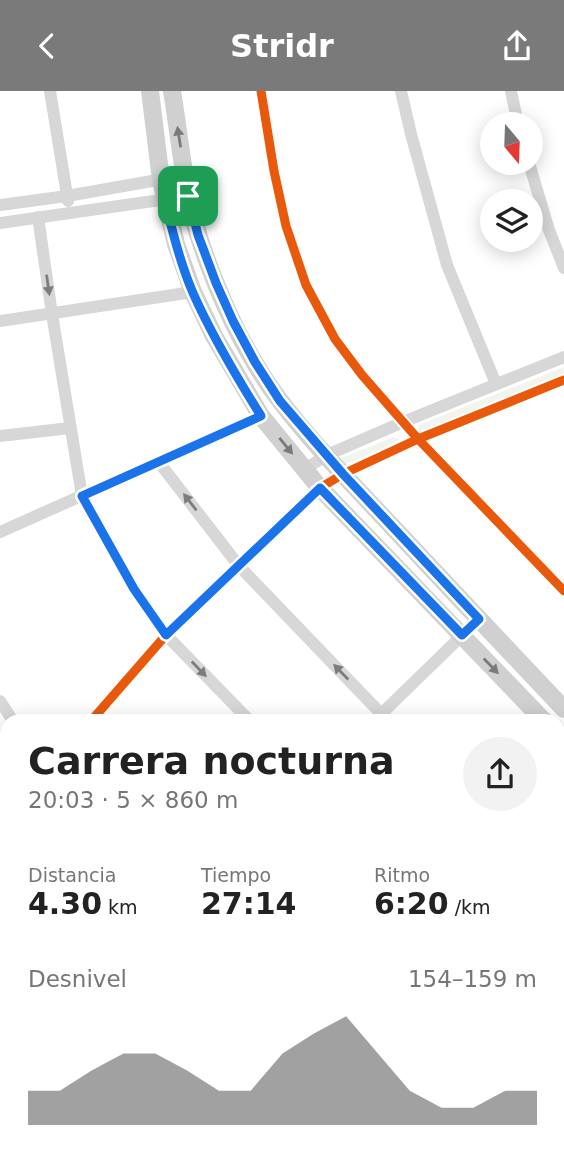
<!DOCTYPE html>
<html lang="es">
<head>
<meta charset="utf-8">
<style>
  body { margin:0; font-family:"DejaVu Sans",sans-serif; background:#f2f2f2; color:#222; height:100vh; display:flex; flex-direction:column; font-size:26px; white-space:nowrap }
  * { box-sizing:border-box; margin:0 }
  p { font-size:23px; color:#767676 }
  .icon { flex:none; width:38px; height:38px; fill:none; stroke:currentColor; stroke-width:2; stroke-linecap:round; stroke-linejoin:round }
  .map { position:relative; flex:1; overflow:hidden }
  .sheet { position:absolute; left:0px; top:623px; width:565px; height:448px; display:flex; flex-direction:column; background:#fff; border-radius:21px 21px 0 0; box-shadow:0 4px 18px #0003 }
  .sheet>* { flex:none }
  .needle { width:46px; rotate:161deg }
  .buttons { position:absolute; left:480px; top:21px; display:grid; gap:14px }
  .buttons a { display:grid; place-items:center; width:63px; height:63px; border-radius:50%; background:#fff; box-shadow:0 4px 18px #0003; font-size:35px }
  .pin { position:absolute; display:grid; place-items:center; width:60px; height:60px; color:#fff; margin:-30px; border-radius:14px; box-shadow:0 4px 10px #0006 }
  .round { display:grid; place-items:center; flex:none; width:74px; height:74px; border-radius:37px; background:#f2f2f2 }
  .summary { display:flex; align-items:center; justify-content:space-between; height:119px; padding:0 28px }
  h1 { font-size:38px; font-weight:700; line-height:52px }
  .metrics { display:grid; grid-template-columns:repeat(3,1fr); gap:10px; height:119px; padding:7px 28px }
  .metrics div { display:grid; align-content:center }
  .metrics b { font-size:30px; font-weight:700 }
  .metrics small { font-size:19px; font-weight:400 }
  .metrics p { font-size:19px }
  .chart { height:196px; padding:14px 28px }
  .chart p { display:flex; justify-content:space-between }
  .chart svg { width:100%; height:126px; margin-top:7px; fill:#7a7a7a; opacity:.7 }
  header { display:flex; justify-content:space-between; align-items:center; height:91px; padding:0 28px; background:#7a7a7a; color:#fff; font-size:32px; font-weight:700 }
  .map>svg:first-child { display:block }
  .green { fill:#f1f5ed }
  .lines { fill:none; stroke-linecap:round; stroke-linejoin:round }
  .path { stroke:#d6d6d6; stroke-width:2.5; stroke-dasharray:3.5 3.5; stroke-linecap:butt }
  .minor { stroke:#d7d7d7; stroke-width:12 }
  .secondary { stroke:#d0d0d0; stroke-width:18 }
  .primary { stroke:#cacaca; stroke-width:19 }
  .cycleway-casing { stroke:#fff; stroke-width:13 }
  .cycleway { stroke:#e8590c; stroke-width:9 }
  .oneway { fill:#7a7a7a }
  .oneway2 { fill:#7d7d7d }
  .route-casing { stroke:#fff; stroke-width:14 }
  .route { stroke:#1a73e8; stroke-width:9 }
</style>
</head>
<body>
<header><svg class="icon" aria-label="back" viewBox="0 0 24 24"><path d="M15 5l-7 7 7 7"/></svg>Stridr<svg class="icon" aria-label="share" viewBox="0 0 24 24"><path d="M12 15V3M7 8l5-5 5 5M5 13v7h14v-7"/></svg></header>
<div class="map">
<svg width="564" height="1071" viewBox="0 0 564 1071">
  <rect width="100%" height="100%" fill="#fff"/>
  <g class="green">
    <path d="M564 276V283L421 340 416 339 419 334Z"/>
    <path d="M393 346 399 348 396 353 342 374 340 368Z"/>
  </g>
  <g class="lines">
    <g class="path">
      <path d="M0 666 7 674"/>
      <path d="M0 697 7 682"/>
      <path d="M0 713 7 721"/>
    </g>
    <g class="minor">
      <path d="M50 0 68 110"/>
      <path d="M261 0 274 80 286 135 306 194 335 248 362 284 418 348 564 500"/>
      <path d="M401 0 411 43 447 174 496 293"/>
      <path d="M511 0 518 33"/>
      <path d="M529 72 549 139 564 177"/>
      <path d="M0 114 67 105 186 84"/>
      <path d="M38 126 52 223 82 405 134 498 166 544 250 630"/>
      <path d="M0 132 188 105"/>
      <path d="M0 230 193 201"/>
      <path d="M0 345 70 337"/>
      <path d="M158 370 239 475 388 630"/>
      <path d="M305 378 327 364 403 331 564 266"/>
      <path d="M0 441 261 325"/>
      <path d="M0 610 13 630"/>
      <path d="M91 630 166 544 320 397 343 383 418 348 564 289"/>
      <path d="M374 630 479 528"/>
      <path d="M558 734 564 728"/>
      <path d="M0 809 7 782"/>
      <path d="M558 811 564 816"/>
      <path d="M558 998 564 994"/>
      <path d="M159 1071 160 1064"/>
    </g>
    <g class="secondary">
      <path d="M150 0 161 89 176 153 193 201 214 245 261 325 320 397 544 630"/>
      <path d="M172 0C180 48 184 100 199 146 217 202 245 264 281 311 317 358 360 401 401 445 455 503 510 561 564 618"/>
      <path d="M558 645 564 651"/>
    </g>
    <g class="primary">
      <path d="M0 909 7 910"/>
      <path d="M0 950 7 951"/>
      <path d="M495 1064 499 1071"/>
      <path d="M540 1064 543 1071"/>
    </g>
    <g class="cycleway-casing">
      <g id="cycleway">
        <path d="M261 0 274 80 286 135 306 194 335 248 362 284 418 348 564 500"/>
        <path d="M91 630 166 544 320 397 343 383 418 348 564 289"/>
      </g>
    </g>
    <use href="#cycleway" class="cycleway"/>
  </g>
  <defs><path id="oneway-solid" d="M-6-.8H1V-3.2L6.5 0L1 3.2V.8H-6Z" transform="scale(1.75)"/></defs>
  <g class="oneway">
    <use href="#oneway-solid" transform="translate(179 46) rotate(-99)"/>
    <use href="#oneway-solid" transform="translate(286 355) rotate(51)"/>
    <use href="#oneway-solid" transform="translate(491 575) rotate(46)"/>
  </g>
  <g class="oneway2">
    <use href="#oneway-solid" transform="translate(48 194) rotate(82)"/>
    <use href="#oneway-solid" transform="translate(190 411) rotate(-128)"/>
    <use href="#oneway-solid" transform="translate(199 578) rotate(46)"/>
    <use href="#oneway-solid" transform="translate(341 581) rotate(-134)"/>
  </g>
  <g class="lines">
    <g class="route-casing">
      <path id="route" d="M188 105 198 144 216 192 233 230 255 271 280 310 343 383 479 528 462 544 320 397 166 544 134 498 82 405 261 325C236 285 212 245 193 202 180 172 172 140 165 109Z"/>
    </g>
    <use href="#route" class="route"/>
  </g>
</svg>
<div class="buttons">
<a><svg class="needle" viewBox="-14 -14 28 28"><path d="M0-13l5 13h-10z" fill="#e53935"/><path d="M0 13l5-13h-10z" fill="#767676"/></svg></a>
<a><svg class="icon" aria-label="layers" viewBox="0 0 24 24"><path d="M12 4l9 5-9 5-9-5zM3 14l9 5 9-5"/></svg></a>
</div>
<div class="pin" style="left:188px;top:105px;background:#1e9e55"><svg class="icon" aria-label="arrive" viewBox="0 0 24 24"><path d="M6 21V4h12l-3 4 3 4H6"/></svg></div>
<section class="sheet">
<div class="summary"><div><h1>Carrera nocturna</h1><p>20:03 · 5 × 860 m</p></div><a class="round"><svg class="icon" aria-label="share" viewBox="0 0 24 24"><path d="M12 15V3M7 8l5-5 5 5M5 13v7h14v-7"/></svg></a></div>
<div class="metrics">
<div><p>Distancia</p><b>4.30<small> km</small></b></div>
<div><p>Tiempo</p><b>27:14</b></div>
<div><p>Ritmo</p><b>6:20<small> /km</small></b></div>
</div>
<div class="chart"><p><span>Desnivel</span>154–159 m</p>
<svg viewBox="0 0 160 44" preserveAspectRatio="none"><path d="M0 44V32L10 32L20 25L30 19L40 19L50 25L60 32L70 32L80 19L90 12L100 6L110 19L120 32L130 38L140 38L150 32L160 32V44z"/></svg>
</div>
</section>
</div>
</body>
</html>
